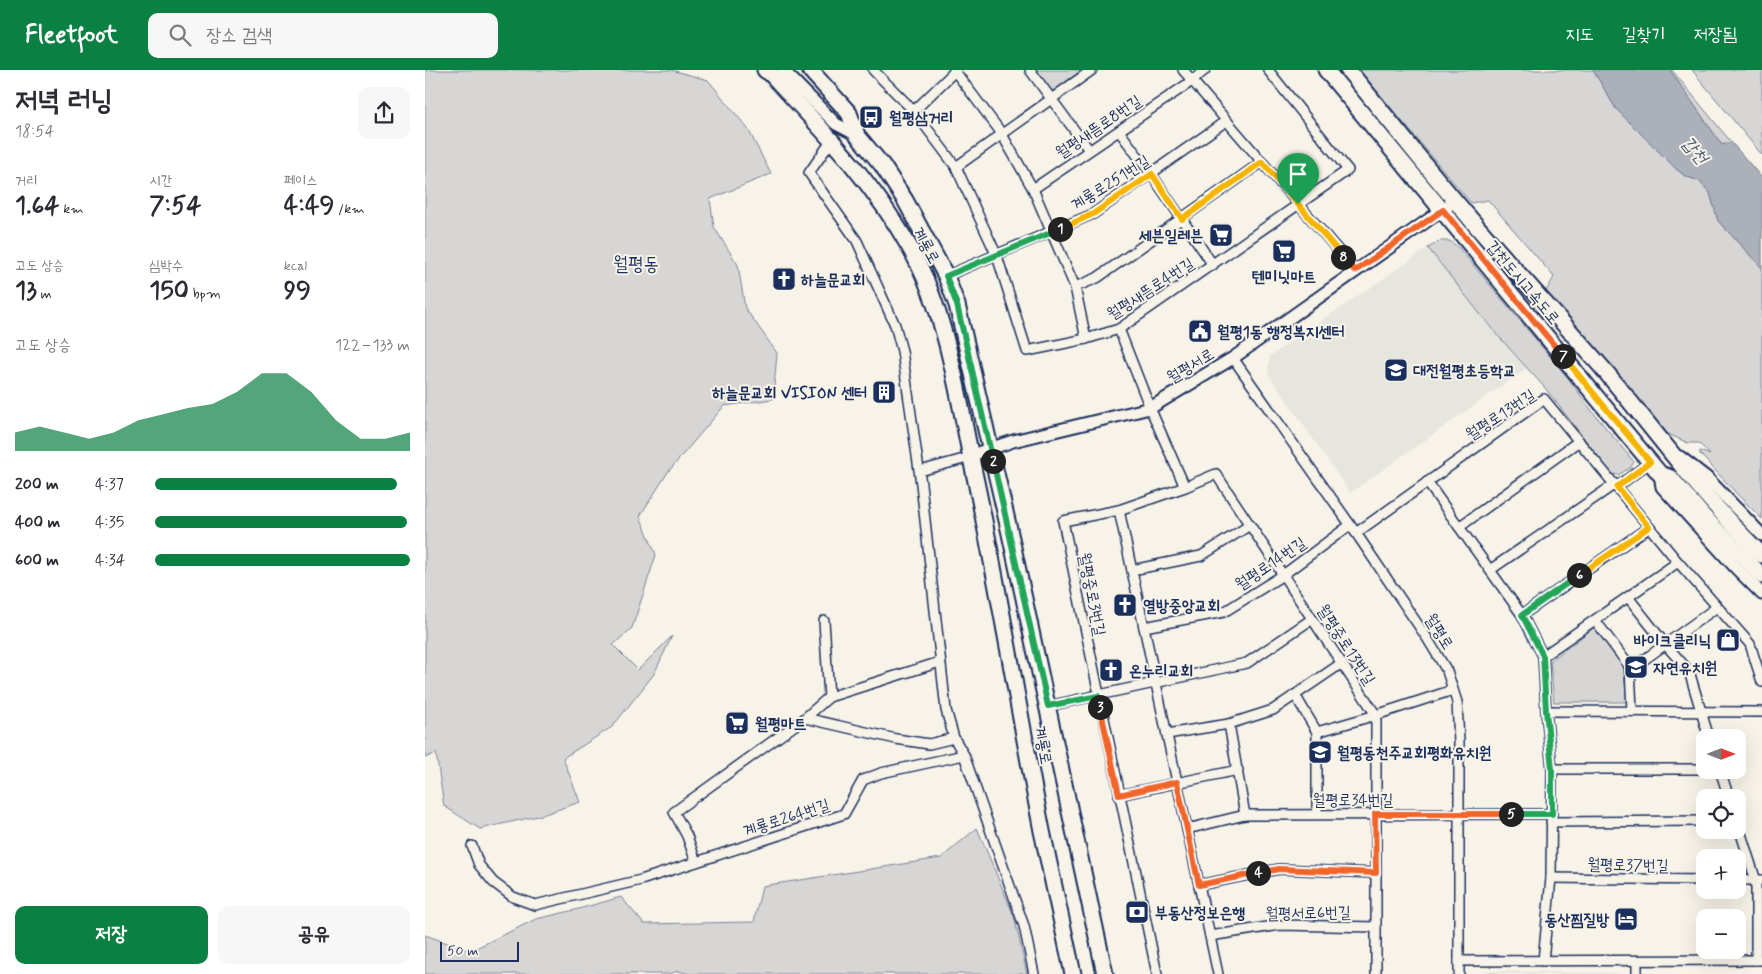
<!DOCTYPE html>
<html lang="ko">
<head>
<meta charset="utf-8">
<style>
  body { margin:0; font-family:Mynerve,"Poor Story",sans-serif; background:#f7f7f7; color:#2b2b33; height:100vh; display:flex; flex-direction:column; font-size:19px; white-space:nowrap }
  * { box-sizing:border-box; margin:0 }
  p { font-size:16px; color:#7c7c81 }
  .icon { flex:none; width:28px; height:28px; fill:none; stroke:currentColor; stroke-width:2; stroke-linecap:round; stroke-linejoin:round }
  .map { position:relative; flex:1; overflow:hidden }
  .panel { display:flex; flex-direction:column; background:#fff; width:425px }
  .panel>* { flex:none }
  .needle { width:32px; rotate:90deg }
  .tools { position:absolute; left:1271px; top:659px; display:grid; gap:10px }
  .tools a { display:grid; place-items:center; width:50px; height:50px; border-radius:10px; background:#fff; box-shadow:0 5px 20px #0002; font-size:25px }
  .scale { position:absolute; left:15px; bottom:12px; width:79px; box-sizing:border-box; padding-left:5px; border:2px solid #1b2f5e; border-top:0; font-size:14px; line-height:18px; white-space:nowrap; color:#1b2f5e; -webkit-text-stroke:4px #f7f3e8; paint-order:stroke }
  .pin { position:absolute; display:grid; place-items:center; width:42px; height:42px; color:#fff; margin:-51px -21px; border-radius:50% 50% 50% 0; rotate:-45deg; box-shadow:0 0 5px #0007 }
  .pin .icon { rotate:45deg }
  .km { position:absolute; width:25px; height:25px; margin:-12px; border-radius:50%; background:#222; color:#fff; font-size:14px; line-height:25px; text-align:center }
  .round { display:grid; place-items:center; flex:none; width:52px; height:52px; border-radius:10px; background:#f7f7f7 }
  .headline { display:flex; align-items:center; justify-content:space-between; height:85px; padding:0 15px }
  h1 { font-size:28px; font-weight:700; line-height:38px }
  .metrics { display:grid; grid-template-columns:repeat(3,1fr); gap:8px; height:85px; padding:5px 15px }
  .metrics div { display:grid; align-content:center }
  .metrics b { font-size:25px; font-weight:700 }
  .metrics small { font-size:14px; font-weight:400 }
  .metrics p { font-size:14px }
  .chart { height:140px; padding:10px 15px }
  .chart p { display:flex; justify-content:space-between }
  .chart svg { width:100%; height:90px; margin-top:5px; fill:#0b8043; opacity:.7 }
  .action { display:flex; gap:10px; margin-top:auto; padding:10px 15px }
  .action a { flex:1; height:58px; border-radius:10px; background:#0b8043; color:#fff; font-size:20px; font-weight:700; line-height:58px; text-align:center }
  .action a+a { background:#f7f7f7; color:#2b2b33 }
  ul { padding:0 15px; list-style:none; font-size:16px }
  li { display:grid; grid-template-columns:80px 60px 1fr; align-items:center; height:38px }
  li i { height:12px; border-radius:6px; background:#0b8043 }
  header { display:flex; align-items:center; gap:30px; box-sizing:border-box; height:70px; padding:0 25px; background:#0b8043; color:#fff }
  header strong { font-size:24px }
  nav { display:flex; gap:28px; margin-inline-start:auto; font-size:18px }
  .search { width:350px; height:45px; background:#f7f7f7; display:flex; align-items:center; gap:12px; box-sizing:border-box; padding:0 18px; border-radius:10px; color:#7c7c81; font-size:19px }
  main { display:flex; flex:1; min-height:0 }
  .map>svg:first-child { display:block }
  .built { fill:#e6e5de }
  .green { fill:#d7d6d4; stroke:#798299 }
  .water { fill:#acb0b9; stroke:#727c95 }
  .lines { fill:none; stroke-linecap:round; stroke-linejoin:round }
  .minor-casing { stroke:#1b2f5e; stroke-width:12 }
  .tertiary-casing { stroke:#1b2f5e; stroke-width:15 }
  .primary-casing { stroke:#1b2f5e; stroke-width:19 }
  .minor { stroke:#f7f3e8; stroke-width:9 }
  .tertiary { stroke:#f7f3e8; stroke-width:11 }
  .primary { stroke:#f7f3e8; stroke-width:15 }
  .split-1-casing { stroke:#fff; stroke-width:10 }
  .split-2-casing { stroke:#fff; stroke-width:10 }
  .split-3-casing { stroke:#fff; stroke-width:10 }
  .split-4-casing { stroke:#fff; stroke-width:10 }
  .split-5-casing { stroke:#fff; stroke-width:10 }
  .split-6-casing { stroke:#fff; stroke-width:10 }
  .split-7-casing { stroke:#fff; stroke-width:10 }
  .split-8-casing { stroke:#fff; stroke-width:10 }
  .split-9-casing { stroke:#fff; stroke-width:10 }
  .split-1 { stroke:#f5b400; stroke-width:6 }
  .split-2 { stroke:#22a559; stroke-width:6 }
  .split-3 { stroke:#22a559; stroke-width:6 }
  .split-4 { stroke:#f0652b; stroke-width:6 }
  .split-5 { stroke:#f0652b; stroke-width:6 }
  .split-6 { stroke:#22a559; stroke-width:6 }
  .split-7 { stroke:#f5b400; stroke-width:6 }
  .split-8 { stroke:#f0652b; stroke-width:6 }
  .split-9 { stroke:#f5b400; stroke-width:6 }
  .labels { text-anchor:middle; stroke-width:4; stroke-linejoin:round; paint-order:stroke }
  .poi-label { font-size:16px; font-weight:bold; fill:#1b2f5e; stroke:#f7f3e8; text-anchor:start }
  .street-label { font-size:16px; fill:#1b2f5e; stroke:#f7f3e8 }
  .water-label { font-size:18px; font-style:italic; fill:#465679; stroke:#f7f3e8 }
  .quarter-label { font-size:19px; fill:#1b2f5e; stroke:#f7f3e8 }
</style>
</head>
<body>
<header>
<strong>Fleetfoot</strong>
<div class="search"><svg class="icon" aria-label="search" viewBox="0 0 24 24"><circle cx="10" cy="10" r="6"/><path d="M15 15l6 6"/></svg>장소 검색</div>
<nav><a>지도</a><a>길찾기</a><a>저장됨</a></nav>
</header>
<main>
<section class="panel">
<div class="headline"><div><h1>저녁 러닝</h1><p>18:54</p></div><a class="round"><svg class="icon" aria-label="share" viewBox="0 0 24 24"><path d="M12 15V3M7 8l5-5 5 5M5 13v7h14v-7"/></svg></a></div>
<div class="metrics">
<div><p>거리</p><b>1.64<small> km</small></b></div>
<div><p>시간</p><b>7:54</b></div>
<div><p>페이스</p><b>4:49<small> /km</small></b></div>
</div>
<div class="metrics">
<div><p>고도 상승</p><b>13<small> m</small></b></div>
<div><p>심박수</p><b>150<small> bpm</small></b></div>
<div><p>kcal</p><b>99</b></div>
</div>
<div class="chart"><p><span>고도 상승</span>122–133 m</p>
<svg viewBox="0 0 160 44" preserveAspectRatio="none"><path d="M0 44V35L10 32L20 35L30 38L40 35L50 29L60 26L70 23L80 21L90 15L100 6L110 6L120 15L130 29L140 38L150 38L160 35V44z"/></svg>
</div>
<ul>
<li><b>200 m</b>4:37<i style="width:95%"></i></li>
<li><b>400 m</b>4:35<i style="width:99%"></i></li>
<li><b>600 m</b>4:34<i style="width:100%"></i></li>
</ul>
<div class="action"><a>저장</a><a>공유</a></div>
</section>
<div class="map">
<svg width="1337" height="904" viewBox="0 0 1337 904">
  <rect width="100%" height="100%" fill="#f7f3e8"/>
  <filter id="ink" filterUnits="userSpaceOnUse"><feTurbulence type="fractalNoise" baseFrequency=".02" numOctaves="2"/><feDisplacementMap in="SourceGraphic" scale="10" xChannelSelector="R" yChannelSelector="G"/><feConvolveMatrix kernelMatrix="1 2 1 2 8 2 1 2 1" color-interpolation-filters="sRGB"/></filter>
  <g filter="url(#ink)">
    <g class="built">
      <path d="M1003 178 1067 259 1102 298 925 423 843 303 845 286Z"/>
      <path d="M1062 901 1194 903 1195 904H1055Z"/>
    </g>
    <g class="green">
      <path d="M0 0H246L283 10 323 59 346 104 285 129 289 157 313 195 320 238 352 283 348 329 299 336 243 402 215 446 231 485 207 558 188 575 213 600 247 566 229 604 187 657 138 688 155 732 117 745 55 759 19 736 11 683 0 688Z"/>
      <path d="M610 0H657L628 21H625Z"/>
      <path d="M934 0H1168L1191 39 1250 98 1260 106 1274 111 1285 123 1293 151 1337 198V449L1312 424 1275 384V381L1285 385 1274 373H1263L1241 363 1121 221 1129 207 1063 130 1046 133Z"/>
      <path d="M1245 0H1247L1306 72 1297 75Z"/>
      <path d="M1267 0H1337V85Z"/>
      <path d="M1015 171H1025L1034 178 1143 308 1167 341 1209 392 1205 398 1193 405 1187 404 1120 318 1067 259 1003 178Z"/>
      <path d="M1171 556 1198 594 1202 632H1129L1125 591Z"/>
      <path d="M552 758 589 846 602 904H265L253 901 244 904H0V865L45 881 111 849 150 840 196 827 219 854 329 852 337 816 516 788Z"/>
    </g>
    <path class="water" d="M1168 0H1245L1297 75 1306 72 1337 108V198L1293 151 1285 123 1274 111 1260 106 1250 98 1191 39Z"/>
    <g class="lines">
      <g class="minor-casing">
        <g id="minor">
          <path d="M448 0 489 41 531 97 572 186 602 281 661 269 694 259 923 100 843 0"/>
          <path d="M529 0 575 61 608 119 650 217 661 269"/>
          <path d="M605 0 664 80"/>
          <path d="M758 0 931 201"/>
          <path d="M489 41 531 0"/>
          <path d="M694 61 727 105 788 195"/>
          <path d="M407 70 384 103 432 171 470 255 477 281 496 414 521 640 529 668 539 685 599 856 609 904"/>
          <path d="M531 97 667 0"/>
          <path d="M608 119 767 11 780 0"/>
          <path d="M521 206 668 144 801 51"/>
          <path d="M650 217 672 208 837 92"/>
          <path d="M694 259 725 338 760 417"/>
          <path d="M808 288 931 463 1002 568 1022 601 1032 632 1034 672V904"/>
          <path d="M495 401 546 387"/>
          <path d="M1002 412 1097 545 1118 586 1121 641 1127 699 1126 808 1118 891"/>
          <path d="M1192 417 1225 392"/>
          <path d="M694 440 793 904"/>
          <path d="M1034 457 1154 371"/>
          <path d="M931 463 1119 329 1253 492 1325 574 1337 612"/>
          <path d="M707 500 776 486 825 455"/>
          <path d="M1065 500 1190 414"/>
          <path d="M1203 527 1240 574 1264 601 1284 668"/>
          <path d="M1097 545 1224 457"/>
          <path d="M1170 550 1205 597 1207 641"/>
          <path d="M399 551 404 627"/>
          <path d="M719 557 799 542 858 505 925 455"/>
          <path d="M1118 586 1253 492"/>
          <path d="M1205 597H1209L1292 537"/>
          <path d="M870 625 892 662V743"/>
          <path d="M623 636 822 593 887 549"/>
          <path d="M1121 641 1337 642"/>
          <path d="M380 648 471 669 504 674 529 668"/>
          <path d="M804 654 820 745"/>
          <path d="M892 662 951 645 1028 620"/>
          <path d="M742 664 804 654 848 640 917 593"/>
          <path d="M1127 699H1280"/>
          <path d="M1295 700 1304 728"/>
          <path d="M694 725 813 700"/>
          <path d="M1312 751 1331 811V890"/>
          <path d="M1126 752 1280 751"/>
          <path d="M762 759 820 745 1127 744"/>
          <path d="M47 776 54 795 68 812 88 827 110 835 216 810 419 744 438 710 456 703 539 685"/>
          <path d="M271 792 262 766 249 742 380 648 404 627 515 592"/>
          <path d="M1126 808 1280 810"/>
          <path d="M1312 810H1337"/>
          <path d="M774 815 854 799 951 803"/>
          <path d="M785 866 855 855 951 857"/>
          <path d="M1034 891 1337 890"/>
          <path d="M732 904 638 451 694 440 760 417 791 404 951 645V904"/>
          <path d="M1212 904V891"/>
        </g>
      </g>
      <g class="tertiary-casing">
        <g id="tertiary">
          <path d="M358 0 411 54 432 65"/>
          <path d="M550 384 588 371 725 338 808 288 1023 136"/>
          <path d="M1255 387 1282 408 1337 465"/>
          <path d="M1235 404 1237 417 1311 498 1337 524"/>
        </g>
      </g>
      <g class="primary-casing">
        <g id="primary">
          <path d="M340 0 345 3C396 58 448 112 485 178 523 244 534 333 550 407 575 524 594 643 617 761 627 809 638 856 648 904"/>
          <path d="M385 0 424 43 432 65 457 95 480 130 521 206 532 235 584 459 680 904"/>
          <path d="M901 0 1235 404 1246 408 1279 447 1337 506"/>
          <path d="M923 0C965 51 1005 102 1048 152 1091 202 1137 251 1180 301 1232 363 1279 429 1337 485"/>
        </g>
      </g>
      <use href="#minor" class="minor"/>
      <use href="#tertiary" class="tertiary"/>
      <use href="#primary" class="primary"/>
    </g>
  </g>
  <g class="lines" filter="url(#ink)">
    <g class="split-1-casing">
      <path id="split-1" d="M635 159 668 144 727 104 757 149 837 92 873 134"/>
    </g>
    <g class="split-2-casing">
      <path id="split-2" d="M568 391 532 235 521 206 635 159"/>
    </g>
    <g class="split-3-casing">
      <path id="split-3" d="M568 391 623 636 673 626 675 637"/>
    </g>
    <g class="split-4-casing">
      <path id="split-4" d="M675 637 694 725 752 712 774 815 833 803"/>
    </g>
    <g class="split-5-casing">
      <path id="split-5" d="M833 803 854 799 951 803 950 744H1086"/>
    </g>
    <g class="split-6-casing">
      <path id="split-6" d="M1086 744H1127V699L1121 641 1118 586 1097 545 1154 505"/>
    </g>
    <g class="split-7-casing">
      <path id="split-7" d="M1138 286 1225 392 1192 417 1224 457 1154 505"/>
    </g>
    <g class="split-8-casing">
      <path id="split-8" d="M918 187 930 201 1018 140 1138 286"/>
    </g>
    <g class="split-9-casing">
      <path id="split-9" d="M873 134 918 187"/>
    </g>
    <use href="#split-1" class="split-1"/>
    <use href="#split-2" class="split-2"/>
    <use href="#split-3" class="split-3"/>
    <use href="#split-4" class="split-4"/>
    <use href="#split-5" class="split-5"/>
    <use href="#split-6" class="split-6"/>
    <use href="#split-7" class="split-7"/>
    <use href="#split-8" class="split-8"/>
    <use href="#split-9" class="split-9"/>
  </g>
  <defs>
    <g id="bus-square" transform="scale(1.25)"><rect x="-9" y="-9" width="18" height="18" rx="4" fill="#1b2f5e" stroke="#f7f3e8"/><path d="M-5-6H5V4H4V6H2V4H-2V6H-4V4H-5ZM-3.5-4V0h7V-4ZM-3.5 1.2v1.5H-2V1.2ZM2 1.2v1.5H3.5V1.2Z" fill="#fff"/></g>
    <g id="supermarket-square" transform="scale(1.25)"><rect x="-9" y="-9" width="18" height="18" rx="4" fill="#1b2f5e" stroke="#f7f3e8"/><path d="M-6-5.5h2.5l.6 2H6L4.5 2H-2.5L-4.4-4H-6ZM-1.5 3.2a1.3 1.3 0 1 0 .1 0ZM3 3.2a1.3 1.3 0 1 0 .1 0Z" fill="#fff"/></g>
    <g id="church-square" transform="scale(1.25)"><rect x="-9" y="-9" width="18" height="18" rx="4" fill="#1b2f5e" stroke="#f7f3e8"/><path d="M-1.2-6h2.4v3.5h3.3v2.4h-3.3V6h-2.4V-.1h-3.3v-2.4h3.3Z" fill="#fff"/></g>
    <g id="civic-square" transform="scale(1.25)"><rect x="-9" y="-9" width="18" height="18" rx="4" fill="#1b2f5e" stroke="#f7f3e8"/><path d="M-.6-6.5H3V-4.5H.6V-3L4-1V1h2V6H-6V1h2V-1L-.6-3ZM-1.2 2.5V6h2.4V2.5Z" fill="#fff"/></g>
    <g id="school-square" transform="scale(1.25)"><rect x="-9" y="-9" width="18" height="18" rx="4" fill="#1b2f5e" stroke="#f7f3e8"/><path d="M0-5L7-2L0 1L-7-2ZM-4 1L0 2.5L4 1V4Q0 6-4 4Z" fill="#fff"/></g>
    <g id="building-square" transform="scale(1.25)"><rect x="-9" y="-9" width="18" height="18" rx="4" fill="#1b2f5e" stroke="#f7f3e8"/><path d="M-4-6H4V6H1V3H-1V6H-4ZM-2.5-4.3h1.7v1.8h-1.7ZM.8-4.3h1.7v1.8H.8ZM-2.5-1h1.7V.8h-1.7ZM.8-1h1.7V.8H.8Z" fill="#fff"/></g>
    <g id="shop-square" transform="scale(1.25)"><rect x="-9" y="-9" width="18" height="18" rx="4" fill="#1b2f5e" stroke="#f7f3e8"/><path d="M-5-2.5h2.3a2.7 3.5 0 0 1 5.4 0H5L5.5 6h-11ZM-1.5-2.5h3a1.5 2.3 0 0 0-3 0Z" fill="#fff"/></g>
    <g id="bank-square" transform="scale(1.25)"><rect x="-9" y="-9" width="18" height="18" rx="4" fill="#1b2f5e" stroke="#f7f3e8"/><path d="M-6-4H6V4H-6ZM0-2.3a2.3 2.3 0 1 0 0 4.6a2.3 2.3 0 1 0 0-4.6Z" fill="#fff"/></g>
    <g id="hotel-square" transform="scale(1.25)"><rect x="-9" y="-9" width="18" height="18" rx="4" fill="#1b2f5e" stroke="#f7f3e8"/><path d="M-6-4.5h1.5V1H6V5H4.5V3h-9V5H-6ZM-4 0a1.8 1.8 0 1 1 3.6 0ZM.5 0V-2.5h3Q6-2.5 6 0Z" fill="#fff"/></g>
  </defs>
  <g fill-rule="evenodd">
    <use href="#bus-square" x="446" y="47"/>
    <use href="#supermarket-square" x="796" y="165"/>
    <use href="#supermarket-square" x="859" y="181"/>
    <use href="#church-square" x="359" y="209"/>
    <use href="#civic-square" x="775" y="261"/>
    <use href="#school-square" x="971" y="300"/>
    <use href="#building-square" x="459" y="322"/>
    <use href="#church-square" x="700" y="535"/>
    <use href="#shop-square" x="1303" y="570"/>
    <use href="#school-square" x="1211" y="597"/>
    <use href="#church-square" x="686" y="600"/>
    <use href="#supermarket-square" x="312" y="653"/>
    <use href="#school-square" x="895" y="682"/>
    <use href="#bank-square" x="712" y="842"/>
    <use href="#hotel-square" x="1201" y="849"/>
  </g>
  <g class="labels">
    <g class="poi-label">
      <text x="464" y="53">월평삼거리</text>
      <text x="778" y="171" text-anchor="end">세븐일레븐</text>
      <text x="859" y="212" text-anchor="middle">텐미닛마트</text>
      <text x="376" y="215">하늘문교회</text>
      <text x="792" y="267">월평1동 행정복지센터</text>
      <text x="988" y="306">대전월평초등학교</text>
      <text x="442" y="328" text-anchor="end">하늘문교회 VISION 센터</text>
      <text x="718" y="541">열방중앙교회</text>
      <text x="1286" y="576" text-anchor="end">바이크클리닉</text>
      <text x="1228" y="603">자연유치원</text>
      <text x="704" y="606">온누리교회</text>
      <text x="330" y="659">월평마트</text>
      <text x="912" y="688">월평동천주교회평화유치원</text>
      <text x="730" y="848">부동산정보은행</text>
      <text x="1184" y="855" text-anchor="end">동산찜질방</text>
    </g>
    <g class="street-label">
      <text transform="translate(673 56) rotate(-34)" y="6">월평새뜸로8번길</text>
      <text transform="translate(685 112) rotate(-32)" y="6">계룡로251번길</text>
      <text transform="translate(502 175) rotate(61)" y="6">계룡로</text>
      <text transform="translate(1099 212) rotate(50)" y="6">갑천도시고속도로</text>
      <text transform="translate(725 218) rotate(-33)" y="6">월평새뜸로4번길</text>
      <text transform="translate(765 295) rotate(-31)" y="6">월평서로</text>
      <text transform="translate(1075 344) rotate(-33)" y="6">월평로13번길</text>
      <text transform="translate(845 493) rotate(-34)" y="6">월평로14번길</text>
      <text transform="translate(668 524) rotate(79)" y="6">월평중로3번길</text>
      <text transform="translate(1015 561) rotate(58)" y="6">월평로</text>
      <text transform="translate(922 574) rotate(57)" y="6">월평중로13번길</text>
      <text transform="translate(619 675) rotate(79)" y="6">계룡로</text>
      <text x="928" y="735">월평로34번길</text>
      <text transform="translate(361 747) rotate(-18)" y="6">계룡로264번길</text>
      <text transform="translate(1203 794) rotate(1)" y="6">월평로37번길</text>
      <text transform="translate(883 842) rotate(-1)" y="6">월평서로6번길</text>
    </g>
    <g class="water-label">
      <text transform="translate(1270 80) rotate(50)" y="6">갑천</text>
    </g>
    <g class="quarter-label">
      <text x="211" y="200">월평동</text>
    </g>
  </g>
</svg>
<div class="tools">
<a><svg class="needle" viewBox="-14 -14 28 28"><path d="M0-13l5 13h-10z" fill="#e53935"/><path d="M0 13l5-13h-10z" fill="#7c7c81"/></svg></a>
<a><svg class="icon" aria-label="locate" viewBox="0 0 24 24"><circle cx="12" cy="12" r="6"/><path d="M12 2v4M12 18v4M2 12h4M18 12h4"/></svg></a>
<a>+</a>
<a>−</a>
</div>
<div class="scale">50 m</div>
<div class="pin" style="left:873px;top:134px;background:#1e9e55"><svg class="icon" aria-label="arrive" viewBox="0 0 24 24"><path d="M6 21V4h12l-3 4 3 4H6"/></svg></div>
<b class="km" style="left:635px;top:159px">1</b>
<b class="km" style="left:568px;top:391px">2</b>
<b class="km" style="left:675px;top:637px">3</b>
<b class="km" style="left:833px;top:803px">4</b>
<b class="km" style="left:1086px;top:744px">5</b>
<b class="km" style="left:1154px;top:505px">6</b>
<b class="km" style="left:1138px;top:286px">7</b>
<b class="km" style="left:918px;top:187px">8</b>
</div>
</main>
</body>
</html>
